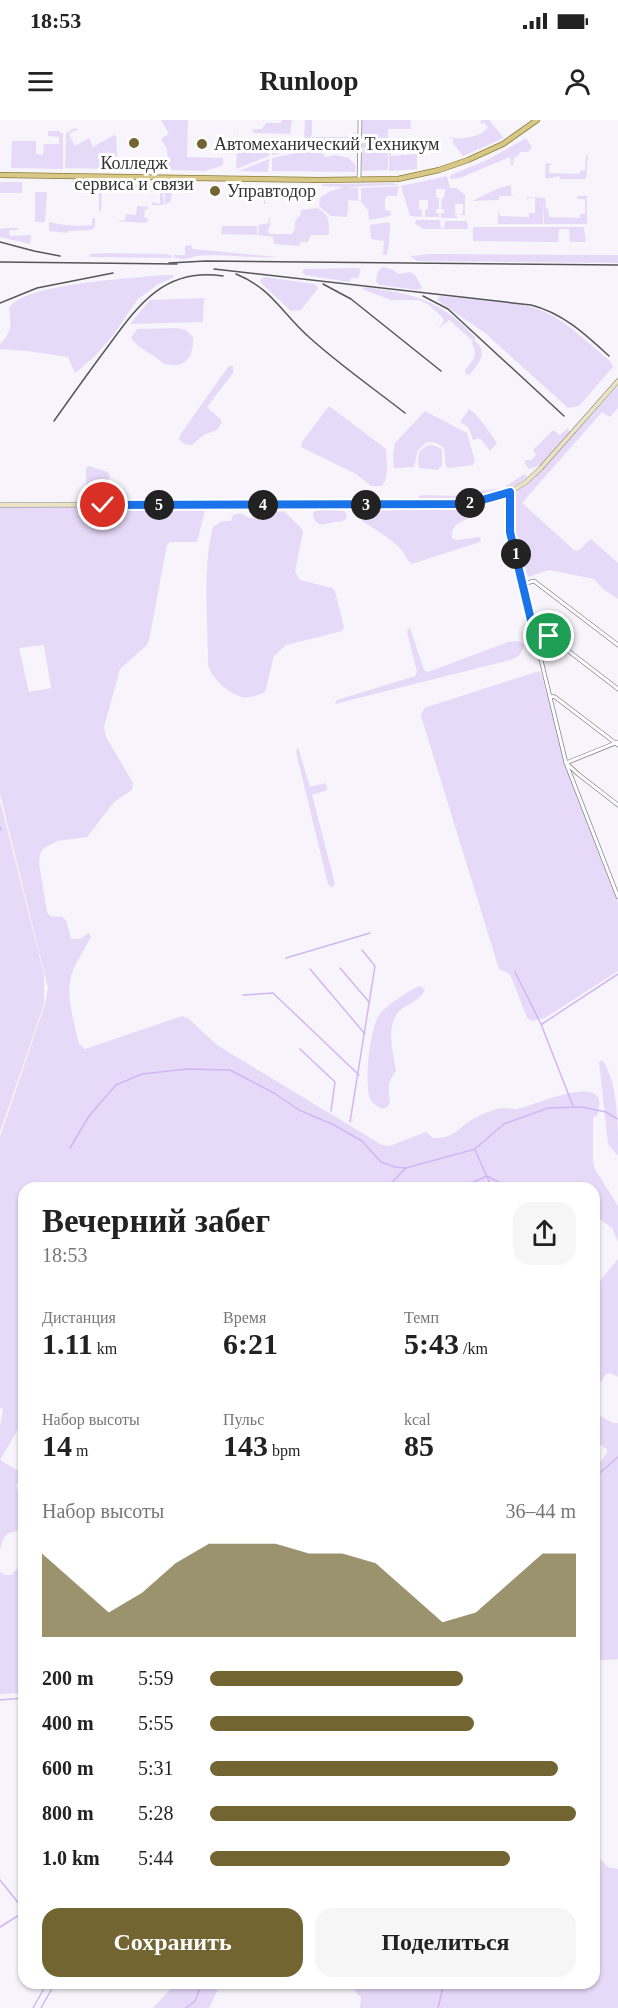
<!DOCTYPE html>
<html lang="ru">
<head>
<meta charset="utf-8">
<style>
  body { margin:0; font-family:"Times New Roman",serif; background:#f6f6f6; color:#222; height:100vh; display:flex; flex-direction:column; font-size:22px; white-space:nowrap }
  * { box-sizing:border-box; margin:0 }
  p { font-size:20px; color:#767676 }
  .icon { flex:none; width:33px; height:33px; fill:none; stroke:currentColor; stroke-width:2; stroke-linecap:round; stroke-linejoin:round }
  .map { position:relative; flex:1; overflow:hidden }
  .panel { position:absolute; left:18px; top:1062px; width:582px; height:807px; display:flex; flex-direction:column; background:#fff; border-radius:18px; box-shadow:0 2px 4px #0004 }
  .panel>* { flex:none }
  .pin { position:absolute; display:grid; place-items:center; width:51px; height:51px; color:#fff; margin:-26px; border:3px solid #fff; border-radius:50%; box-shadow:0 2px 6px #0007 }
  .km { position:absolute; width:30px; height:30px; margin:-15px; border-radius:50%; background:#222; color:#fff; font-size:16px; line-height:30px; text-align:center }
  .round { display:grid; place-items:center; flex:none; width:63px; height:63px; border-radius:18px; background:#f6f6f6 }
  .head { display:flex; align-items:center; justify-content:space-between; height:102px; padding:0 24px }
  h1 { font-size:33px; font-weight:600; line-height:45px }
  .stats { display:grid; grid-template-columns:repeat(3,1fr); gap:9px; height:102px; padding:6px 24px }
  .stats div { display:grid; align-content:center }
  .stats b { font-size:30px; font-weight:600 }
  .stats small { font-size:16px; font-weight:400 }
  .stats p { font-size:16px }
  .chart { height:168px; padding:12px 24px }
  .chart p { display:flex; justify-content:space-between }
  .chart svg { width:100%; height:108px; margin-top:6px; fill:#726532; opacity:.7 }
  .button { display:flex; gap:12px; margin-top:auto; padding:12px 24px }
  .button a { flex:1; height:69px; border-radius:18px; background:#726532; color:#fff; font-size:24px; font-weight:600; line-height:69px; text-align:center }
  .button a+a { background:#f6f6f6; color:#222 }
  ul { padding:0 24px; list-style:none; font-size:20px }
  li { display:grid; grid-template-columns:96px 72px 1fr; align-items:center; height:45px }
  li i { height:15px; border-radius:8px; background:#726532 }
  .status { display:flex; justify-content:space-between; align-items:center; height:42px; padding:0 30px; background:#fff; direction:ltr }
  .status svg { height:16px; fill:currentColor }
  header { display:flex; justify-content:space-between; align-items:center; height:78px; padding:0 24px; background:#fff; font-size:27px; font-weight:600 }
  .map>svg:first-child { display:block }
  .green { fill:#e7daf9; fill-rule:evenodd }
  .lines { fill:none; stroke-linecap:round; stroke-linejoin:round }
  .stream { stroke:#d1b6f4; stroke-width:1.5 }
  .street-casing { stroke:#87858a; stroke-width:4.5 }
  .secondary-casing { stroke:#87858a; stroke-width:5 }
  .primary-casing { stroke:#8c7c36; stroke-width:6 }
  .street { stroke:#fff; stroke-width:3 }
  .secondary { stroke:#ebe3c3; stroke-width:4 }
  .primary { stroke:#d7c887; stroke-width:4.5 }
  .rail { stroke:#565659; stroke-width:1.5 }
  .route-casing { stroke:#fff; stroke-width:12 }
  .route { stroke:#1a73e8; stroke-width:8 }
  .poi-dot { fill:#726532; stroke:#fff; stroke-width:2 }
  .labels { text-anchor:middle; stroke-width:6; stroke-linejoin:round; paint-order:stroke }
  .poi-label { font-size:18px; fill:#333335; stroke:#fff; text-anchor:start }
</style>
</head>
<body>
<div class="status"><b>18:53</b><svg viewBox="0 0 49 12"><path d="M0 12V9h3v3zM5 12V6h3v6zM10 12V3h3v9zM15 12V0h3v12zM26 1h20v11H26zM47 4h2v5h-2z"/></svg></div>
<header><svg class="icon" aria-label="menu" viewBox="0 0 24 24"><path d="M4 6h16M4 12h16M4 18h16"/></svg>Runloop<svg class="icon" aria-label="person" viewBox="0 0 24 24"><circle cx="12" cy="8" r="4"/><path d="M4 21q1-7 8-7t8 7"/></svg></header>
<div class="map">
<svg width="618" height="1888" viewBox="0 0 618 1888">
  <rect width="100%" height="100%" fill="#f7f5fb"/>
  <g class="green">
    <path d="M161 0H188L187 37 223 38V45L206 51 168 50 167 29 161 19 169 14Z"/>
    <path d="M282 0H292L290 14 253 13V9H262L266 3H281Z"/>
    <path d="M305 0H312V14L303 30 272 35 271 18H275L273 28 301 29 302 21H304Z"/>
    <path d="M362 0H410L411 9H388V50L362 51Z"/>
    <path d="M482 0H489L504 18 463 36 453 23V19L449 18V17C460 20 481 18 488 7L484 2 481 4 480 2Z"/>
    <path d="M238 7V20H241V27L268 28V21L263 20V18H270L269 36 236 49Z"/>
    <path d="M75 8 78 9 69 14 75 26 89 18 93 27 114 15 116 16 118 49 65 48 66 13Z"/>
    <path d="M48 11H59L63 14V49L11 48 12 21H36V34L43 35 44 24H59V17L48 16Z"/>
    <path d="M354 13 358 16 357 27H337H352V19L317 18 316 25 331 26V30L319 31 326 37 335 35 349 38 356 46 355 52 272 51V38L305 31 307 23 313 17H348Z"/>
    <path d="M526 18 532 27 528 32H520L519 35 514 38 513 45H511L510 37 460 58 450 59V56L453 54 487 40Z"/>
    <path d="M389 23H395V25H391V36L403 35V32L404 35 417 34V49L389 51Z"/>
    <path d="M586 35H588L586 59H560L559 56 547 59 545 57 546 43 552 44 549 46V53L579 54 580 51 585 50Z"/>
    <path d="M269 39 268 52 239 51Z"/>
    <path d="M447 56 450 68H456L465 75V95H460L463 93V84H455V93L458 95H452L457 96V98H441V93H444V89H441L442 78H444L445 69H436V78H439V89H436V93H439V97H425V90L428 89V80H419V89L422 90V97L410 96 401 66Z"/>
    <path d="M138 61H168V64L172 65 171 81 165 85V68L163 66 164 85H152V82L160 84V72L102 71 101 92 99 91V63L117 64V68H132L133 64H163L137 63Z"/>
    <rect x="0" y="62" width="22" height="11"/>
    <path d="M394 63 398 65 348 67 358 68V81L348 80V89L350 91H347V97L331 96 319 86 320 78 330 71 344 67 321 66 323 64Z"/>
    <path d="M511 65V75L514 76H499V80L472 81 499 68Z"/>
    <path d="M399 66 397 76H387L385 79V90L391 91 390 96 369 100 368 90 361 82V68Z"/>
    <path d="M264 67 317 68V71H301L300 74H266L265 82 267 84H264Z"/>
    <path d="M35 72H47L45 102H35Z"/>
    <path d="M577 76H587V104H544L543 79V104H498V89L500 96 529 97V93H535V78H529L527 80V77L545 78 546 89H548L549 97 580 98V94H585V79H577Z"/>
    <path d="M137 86 148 87V89L145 90 144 97 148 99 147 103 115 101 125 100 126 94 136 95Z"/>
    <path d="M317 88C330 95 329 101 329 115H311L308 122H300V126L274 124 273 117 258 115 259 105 268 103 270 96V107L268 108 269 114H292L295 108V101L297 100V97H300L301 90Z"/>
    <path d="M92 98H95V107L91 110 68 111 67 113 49 111V102C62 105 80 107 92 105Z"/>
    <path d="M416 100H440L441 108H444L445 101H467L468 109H424L415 104Z"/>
    <path d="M388 102 390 104C390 114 389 125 387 135H383L384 121 371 119 370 105Z"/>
    <path d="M222 106H257V115L221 114Z"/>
    <path d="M473 107H584L586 122H570L569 109H559L558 122 473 121Z"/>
    <path d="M7 108H18V110H9L10 116 31 115 30 124 0 117V109Z"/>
    <path d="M191 125 193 129 278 137C252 139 224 133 197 136 188 138 183 141 174 137V135H185V126Z"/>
    <path d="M105 133 164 134 171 135 172 138 89 137 90 134Z"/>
    <path d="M429 134 618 135V143L417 141 410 136Z"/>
    <path d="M382 147 391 149 399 154 410 152 416 156 422 168 418 170 379 165 376 161 378 151Z"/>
    <path d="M357 148 361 149 358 158H351L349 162 305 155 302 153 304 149Z"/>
    <path d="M161 155H173L174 157 157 165 138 179 114 214 95 236 75 253 68 237 27 231 0 229V224C13 211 11 204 9 188 25 163 130 159 161 155Z"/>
    <path d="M265 157 315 164 318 168 301 190 291 191 261 163 260 160Z"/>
    <path d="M365 167C415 174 440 180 475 217V221C489 231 479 244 470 254L466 255 465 250C474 239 478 237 472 223L473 221 449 200 438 209 444 201 442 197 429 185 419 180H391L362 169Z"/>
    <path d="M440 176C474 180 513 178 545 192 570 203 591 226 611 242L613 247 579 286 568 288 485 213 437 180Z"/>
    <path d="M204 178 203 202 130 204 150 180Z"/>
    <path d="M177 208 186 210 193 217C194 238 185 249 164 244 154 234 138 229 131 218L137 209Z"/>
    <path d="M233 245V253L207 287 222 301C218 313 214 310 204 315 200 317 196 322 192 325 186 325 183 324 179 319L180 315 228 247Z"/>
    <path d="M618 266V288L610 297 602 292 522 383 574 430 578 431 591 419 618 443V479L603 469 594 459 549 450 528 457 514 410 512 374 547 344Z"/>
    <path d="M329 286 386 329C386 341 390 357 382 366H371L356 354 301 327 302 322Z"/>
    <path d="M469 289C482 299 488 310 497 323L490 331 480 318 473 320 469 308 460 302Z"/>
    <path d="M425 291 467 313 475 341 473 345 449 348 446 347 444 328 436 323 427 322 418 330 414 347 394 348 393 334 395 323Z"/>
    <path d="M568 308 570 312 541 345 529 349 525 344V340H531L536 335 533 330 553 310 560 315Z"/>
    <path d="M433 325 442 329V346L437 350 420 348 418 345 419 332 426 326Z"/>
    <path d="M89 346 108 352 110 357 101 377 96 382 86 380V348Z"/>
    <path d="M524 354 527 356 526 358C492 383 465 382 424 383L418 378 421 375 465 376 470 372 503 368Z"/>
    <path d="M476 385 480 387 479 393C468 401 450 401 452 418L456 420 479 417 481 419 480 422 412 444C406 440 405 433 400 428 388 417 375 409 362 401L361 393 365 391 465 388Z"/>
    <path d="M0 387H206L197 422H170L167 425 149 520 147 525 120 549 104 607 106 617 133 663 132 670 114 682 87 717 57 721 44 728 40 734 39 743 47 792 50 796 62 797 66 800 71 819H79L89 813 91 817C85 828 78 839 73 850 64 874 74 901 79 924L85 929 182 896 189 899 217 925 382 1025 390 1026 426 1012 433 1018C457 1019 459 1005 477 997 485 993 494 989 503 988 509 988 515 990 521 988 534 985 593 958 599 980 600 983 598 990 598 994L593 998V1042L595 1049 618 1086V1122L612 1108 594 1095V1068H24V1308L20 1306 0 1340 24 1354V1362L16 1364 24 1408 22 1410C5 1414 5 1412 0 1430V1307L3 1289 0 1288V1017L45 884 48 868 0 674ZM44 525 51 568 29 572 19 528Z"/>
    <path d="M317 389 344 391 347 394 346 399C341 403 337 401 331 403 320 406 314 405 313 393Z"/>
    <path d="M284 391 301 408 303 412 295 452 300 460 332 468 335 471 344 507 342 511 286 525 274 536 265 572C258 575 249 579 242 577 228 573 212 559 208 545 208 501 202 450 213 407L222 401H231L233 395 240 393 250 398 271 397 277 392Z"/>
    <path d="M410 508 424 550 428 552 508 522 517 521 523 523 524 527 519 536 510 540 335 584 337 580 415 556 417 552 407 512 408 509Z"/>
    <path d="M539 551 541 553 566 644 618 783V851L545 898 532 901 527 898 510 854 499 849 421 596 424 588Z"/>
    <path d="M298 627 310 667 326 663 327 670 312 675 335 764 332 768 328 764 296 632Z"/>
    <path d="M0 681 44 854V884L0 1012Z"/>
    <path d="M419 866 425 869C420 883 405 883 397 894 386 908 394 936 396 951 387 963 388 969 390 983L387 987 382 989C378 986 373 984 371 980 363 966 370 911 378 897 383 887 409 871 419 866Z"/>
    <path d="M599 941H603C618 963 618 1007 618 1036L608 1024Z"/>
    <path d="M618 1139V1257L610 1253 606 1254 594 1272V1168Z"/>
    <path d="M597 1294 613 1303H618V1539L594 1541V1339L601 1341 607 1333V1329L594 1321V1295Z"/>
    <path d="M24 1442V1573L0 1574V1452L5 1455H11Z"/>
    <path d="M594 1733 608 1747 618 1749V1888H360L361 1878 349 1863H594Z"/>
    <path d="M176 1863H221L209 1888H153Z"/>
  </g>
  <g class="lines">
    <g class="stream">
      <path d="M0 707 1 710"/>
      <path d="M286 838 370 813"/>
      <path d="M340 848 369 882"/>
      <path d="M310 849 365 914"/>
      <path d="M515 852 541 904 573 986"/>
      <path d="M243 875 273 873 359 955"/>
      <path d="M542 904 618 854"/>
      <path d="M300 929 335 962 331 991"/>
      <path d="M350 1002 375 846 362 830"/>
      <path d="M70 1028 89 996 116 965 142 954 187 949 230 950 274 973 299 990 334 1005 362 1021 381 1042 395 1047 406 1048"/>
      <path d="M475 1030 492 1068"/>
      <path d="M390 1068 394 1060 406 1048 475 1029 504 1004 548 988 582 987 606 992 618 999"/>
      <path d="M460 1068 487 1056 510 1068"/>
      <path d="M594 1358 618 1337"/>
      <path d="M0 1580 24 1578"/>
      <path d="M0 1760 24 1790"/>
      <path d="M0 1807 24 1792"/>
      <path d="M33 1888 47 1863"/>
      <path d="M41 1888 55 1863"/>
      <path d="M186 1888 195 1881 202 1863"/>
      <path d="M438 1888 444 1863"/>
    </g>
    <g class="street-casing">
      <g id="street">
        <path d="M359 60 360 0"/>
        <path d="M510 372V412L566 643 618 777"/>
        <path d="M523 464 534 461 618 525"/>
        <path d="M536 521 549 516 618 569"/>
        <path d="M550 576 555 577 618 625"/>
        <path d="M618 622 566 643 578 654 618 685"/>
      </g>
    </g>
    <g class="secondary-casing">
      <path id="secondary" d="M0 385 468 384 510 372 526 362 541 348 618 261"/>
    </g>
    <g class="primary-casing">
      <path id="primary" d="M0 55 319 60 398 59 439 50 468 40 503 24 537 0"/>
    </g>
    <use href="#street" class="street"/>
    <use href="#secondary" class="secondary"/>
    <use href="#primary" class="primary"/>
    <g class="rail">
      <path d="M0 122 34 131 60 136"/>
      <path d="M0 142 177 144"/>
      <path d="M169 143 206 141 618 145"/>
      <path d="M214 149 531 185C563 193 586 215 609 236"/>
      <path d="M236 154C273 169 282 194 310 218 340 245 373 268 405 293"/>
      <path d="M323 164 351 179 441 251"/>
      <path d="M423 176 448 189 564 296"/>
      <path d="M0 183 37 168 113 153"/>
      <path d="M54 301C71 277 88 253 106 229 137 187 163 147 223 156"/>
    </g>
  </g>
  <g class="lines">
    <g class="route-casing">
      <path id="route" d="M103 385 468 384 510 372V412L536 521 549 516"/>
    </g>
    <use href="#route" class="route"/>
  </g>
  <g class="poi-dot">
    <circle cx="134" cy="23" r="6"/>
    <circle cx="202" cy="24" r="6"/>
    <circle cx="215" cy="71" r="6"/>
  </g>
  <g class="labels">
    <g class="poi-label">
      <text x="214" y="30">Автомеханический Техникум</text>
      <text x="134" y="49" text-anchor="middle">Колледж<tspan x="134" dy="21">сервиса и связи</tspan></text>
      <text x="227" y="77">Управтодор</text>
    </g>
  </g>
</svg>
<div class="pin" style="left:549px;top:516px;background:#1e9e55"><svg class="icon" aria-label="arrive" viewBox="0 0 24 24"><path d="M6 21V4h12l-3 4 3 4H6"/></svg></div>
<div class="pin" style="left:103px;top:385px;background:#d93025"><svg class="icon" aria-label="check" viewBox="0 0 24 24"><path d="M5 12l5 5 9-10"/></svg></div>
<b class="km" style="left:516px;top:434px">1</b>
<b class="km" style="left:470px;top:383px">2</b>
<b class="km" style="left:366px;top:385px">3</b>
<b class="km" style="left:263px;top:385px">4</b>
<b class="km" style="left:159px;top:385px">5</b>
<section class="panel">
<div class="head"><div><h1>Вечерний забег</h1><p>18:53</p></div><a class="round"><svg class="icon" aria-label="share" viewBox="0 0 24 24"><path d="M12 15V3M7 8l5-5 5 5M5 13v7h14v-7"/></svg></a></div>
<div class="stats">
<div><p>Дистанция</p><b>1.11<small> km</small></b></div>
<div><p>Время</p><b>6:21</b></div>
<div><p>Темп</p><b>5:43<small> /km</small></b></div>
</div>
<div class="stats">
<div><p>Набор высоты</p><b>14<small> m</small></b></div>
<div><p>Пульс</p><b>143<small> bpm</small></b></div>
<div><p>kcal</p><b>85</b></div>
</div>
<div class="chart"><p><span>Набор высоты</span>36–44 m</p>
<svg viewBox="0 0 160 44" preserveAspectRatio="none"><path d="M0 44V10L10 22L20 34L30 26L40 14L50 6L60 6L70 6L80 10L90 10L100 14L110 26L120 38L130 34L140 22L150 10L160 10V44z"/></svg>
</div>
<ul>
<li><b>200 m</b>5:59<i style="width:69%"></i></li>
<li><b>400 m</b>5:55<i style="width:72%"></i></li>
<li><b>600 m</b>5:31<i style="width:95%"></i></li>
<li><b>800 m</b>5:28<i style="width:100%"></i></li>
<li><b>1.0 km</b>5:44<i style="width:82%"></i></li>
</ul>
<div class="button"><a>Сохранить</a><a>Поделиться</a></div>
</section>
</div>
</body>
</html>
